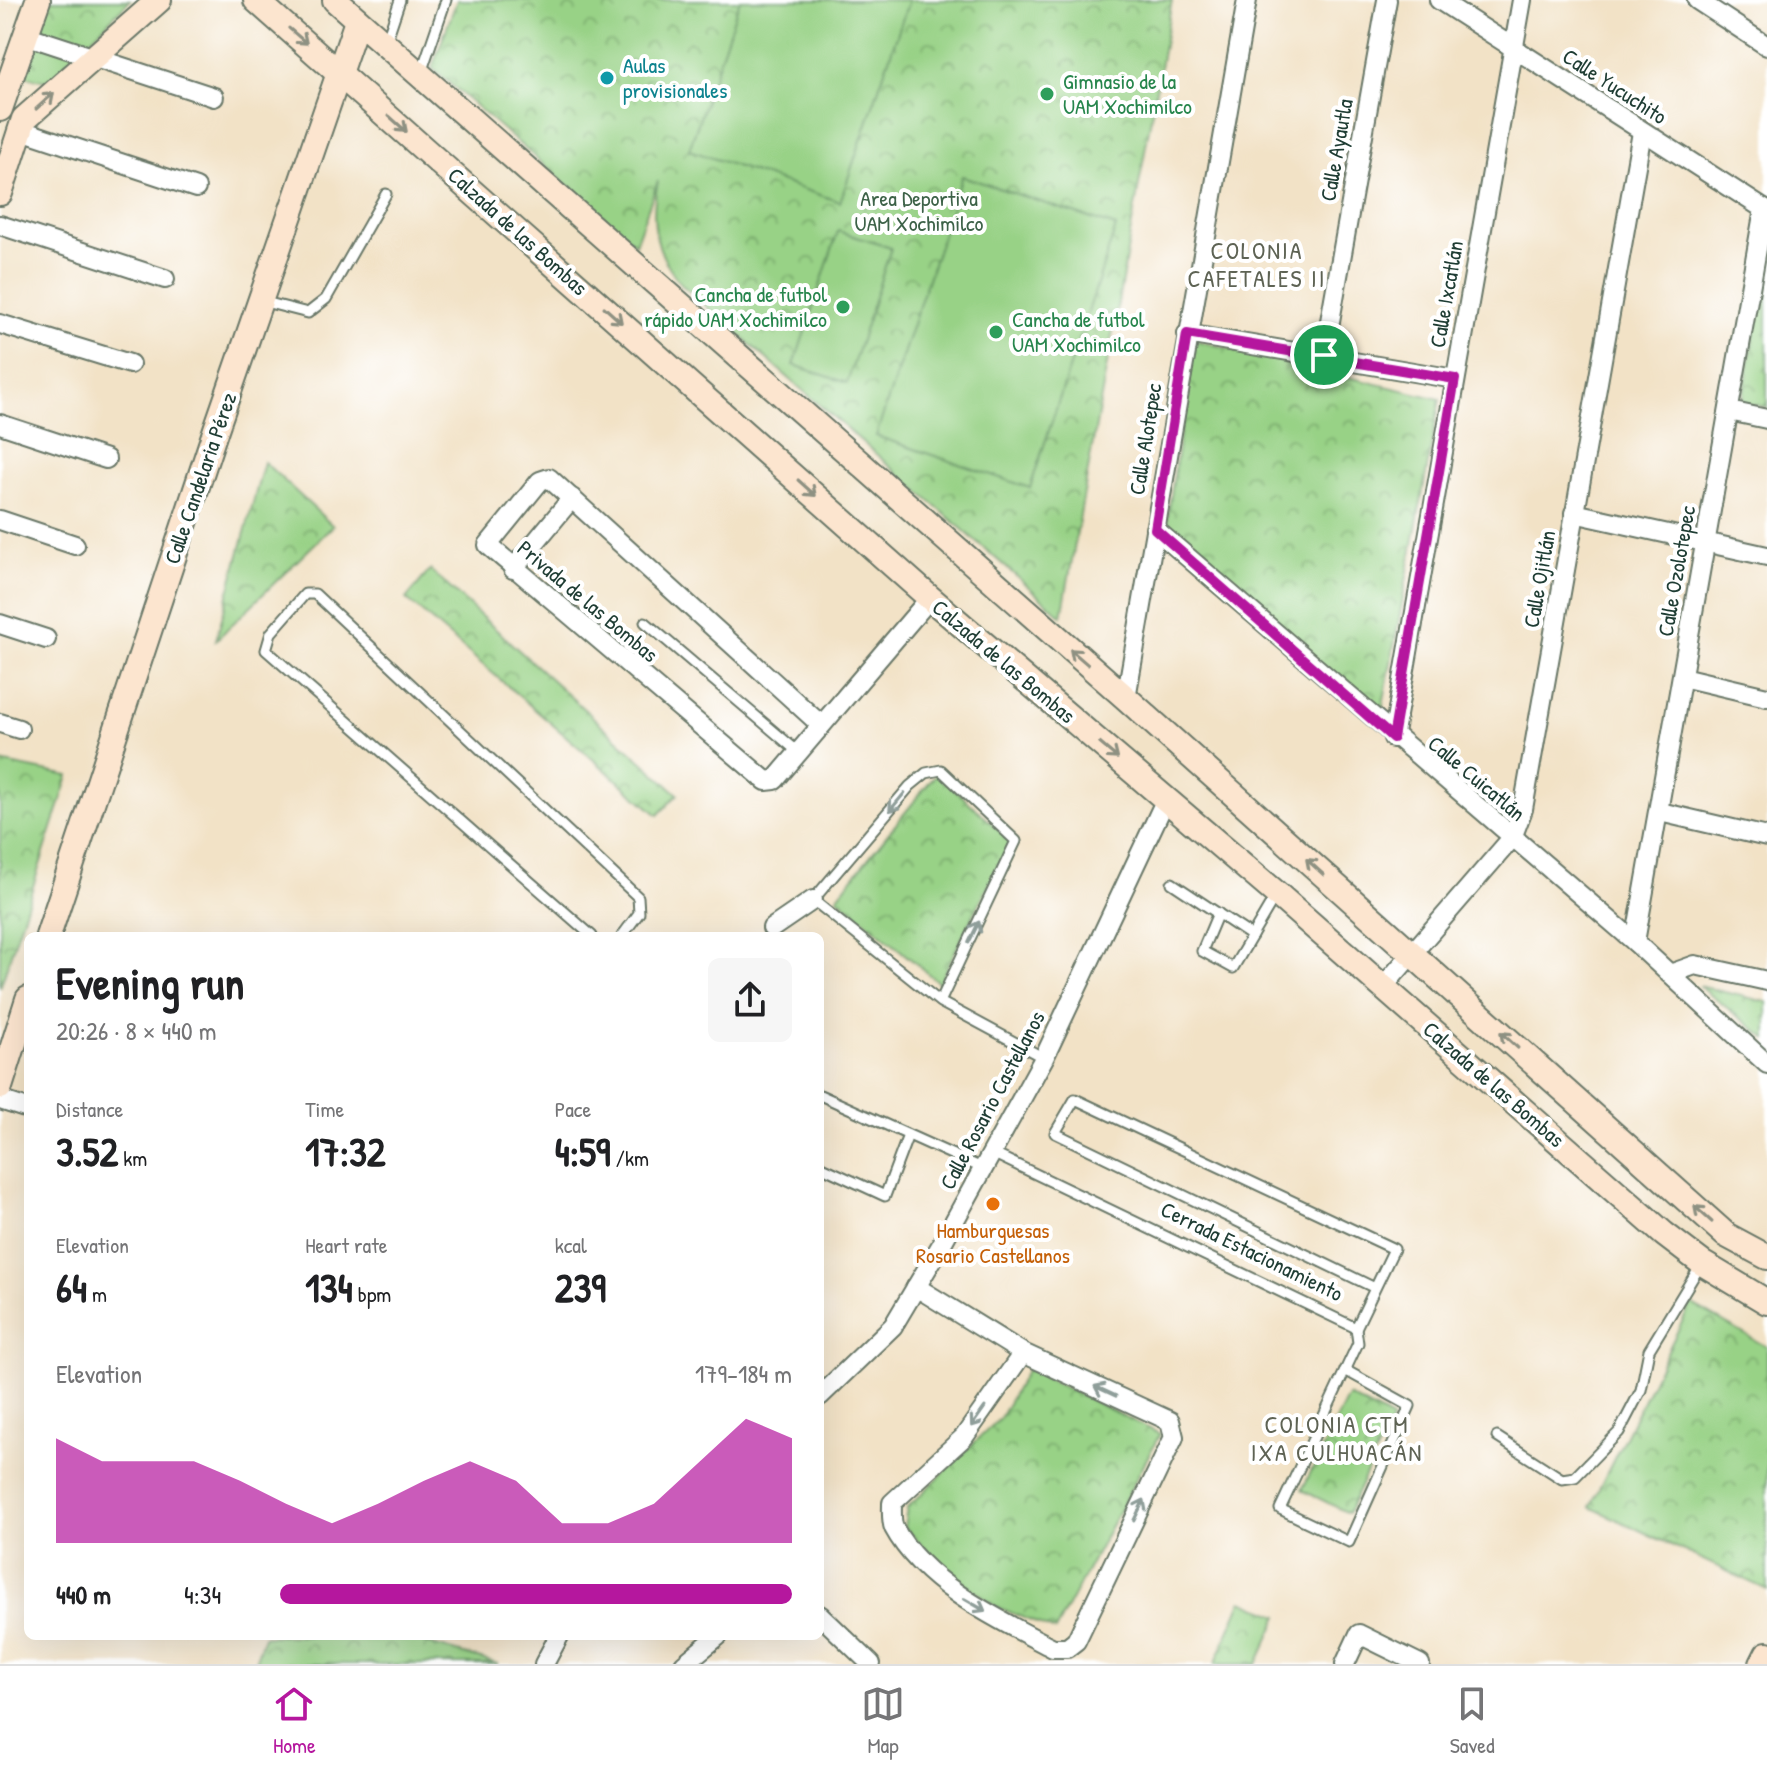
<!DOCTYPE html>
<html lang="en">
<head>
<meta charset="utf-8">
<style>
  body { margin:0; font-family:"Patrick Hand",sans-serif; background:#f6f6f6; color:#202124; height:100vh; display:flex; flex-direction:column; font-size:30px; white-space:nowrap }
  * { box-sizing:border-box; margin:0 }
  p { font-size:26px; color:#757577 }
  .icon { flex:none; width:44px; height:44px; fill:none; stroke:currentColor; stroke-width:2; stroke-linecap:round; stroke-linejoin:round }
  .map { position:relative; flex:1; overflow:hidden }
  .sheet { position:absolute; left:24px; top:932px; width:800px; height:708px; display:flex; flex-direction:column; background:#fff; border-radius:12px; box-shadow:0 8px 32px #0002 }
  .sheet>* { flex:none }
  .pin { position:absolute; display:grid; place-items:center; width:68px; height:68px; color:#fff; margin:-34px; border:4px solid #fff; border-radius:50%; box-shadow:0 2px 8px #0007 }
  .round { display:grid; place-items:center; flex:none; width:84px; height:84px; border-radius:12px; background:#f6f6f6 }
  .head { display:flex; align-items:center; justify-content:space-between; height:136px; padding:0 32px }
  h1 { font-size:44px; font-weight:800; line-height:60px }
  .stats { display:grid; grid-template-columns:repeat(3,1fr); gap:12px; height:136px; padding:8px 32px }
  .stats div { display:grid; align-content:center }
  .stats b { font-size:40px; font-weight:800 }
  .stats small { font-size:22px; font-weight:400 }
  .stats p { font-size:22px }
  .chart { height:224px; padding:16px 32px }
  .chart p { display:flex; justify-content:space-between }
  .chart svg { width:100%; height:144px; margin-top:8px; fill:#b5179e; opacity:.7 }
  ul { padding:0 32px; list-style:none; font-size:26px }
  li { display:grid; grid-template-columns:128px 96px 1fr; align-items:center; height:60px }
  li i { height:20px; border-radius:10px; background:#b5179e }
  .tab-bar { display:flex; justify-content:space-around; align-items:center; height:112px; border-top:2px solid #e0e0e0; background:#fff; font-size:22px; color:#757577 }
  .tab-bar a { display:grid; justify-items:center; gap:4px }
  .tab-bar .active { color:#b5179e }
  .map>svg:first-child { display:block }
  .park { fill:url(#park-crowns); stroke:#5c885d; stroke-width:2 }
  .pitch { fill:#98d286; stroke:#5c885d; stroke-width:2 }
  .lines { fill:none; stroke-linecap:round; stroke-linejoin:round }
  .lane-casing { stroke:#697767; stroke-width:13 }
  .street-casing { stroke:#697767; stroke-width:22 }
  .secondary-casing { stroke:#697767; stroke-width:28 }
  .lane { stroke:#fff; stroke-width:9 }
  .street { stroke:#fff; stroke-width:18 }
  .secondary { stroke:#fce5cf; stroke-width:24 }
  .oneway { stroke:#8e9182 }
  .oneway2 { stroke:#8f9e9a }
  .route-casing { stroke:#fff; stroke-width:16 }
  .route { stroke:#b5179e; stroke-width:10 }
  .culture-dot { fill:#0f9aa8; stroke:#fff; stroke-width:3 }
  .leisure-dot { fill:#2e9e5b; stroke:#fff; stroke-width:3 }
  .food-dot { fill:#e8710a; stroke:#fff; stroke-width:3 }
  .labels { text-anchor:middle; stroke-width:8; stroke-linejoin:round; paint-order:stroke }
  .culture-label { font-size:22px; fill:#0d838f; stroke:#fff; text-anchor:start }
  .leisure-label { font-size:22px; fill:#27864d; stroke:#fff; text-anchor:start }
  .street-label { font-size:22px; fill:#1f3d34; stroke:#fff }
  .park-label { font-size:22px; fill:#3d6248; stroke:#fff }
  .food-label { font-size:22px; fill:#c56008; stroke:#fff }
  .neighbourhood-label { font-size:24px; letter-spacing:2px; fill:#5e6354; stroke:#fff }
</style>
</head>
<body>
<div class="map">
<svg width="1767" height="1664" viewBox="0 0 1767 1664">
  <defs>
    <pattern id="park-crowns" width="20" height="18" patternUnits="userSpaceOnUse" patternTransform="scale(2)"><rect width="20" height="18" fill="#98d286"/><path d="M2 6a3 3 0 1 1 6 0M12 15a3 3 0 1 1 6 0" fill="none" stroke="#7bac6e"/></pattern>
  </defs>
  <rect width="100%" height="100%" fill="#fff"/>
  <filter id="ink" filterUnits="userSpaceOnUse"><feTurbulence type="fractalNoise" baseFrequency=".0125" numOctaves="2"/><feDisplacementMap in="SourceGraphic" scale="16" xChannelSelector="R" yChannelSelector="G"/><feConvolveMatrix kernelMatrix="1 2 1 2 8 2 1 2 1" color-interpolation-filters="sRGB"/></filter>
  <filter id="wash" filterUnits="userSpaceOnUse"><feTurbulence type="fractalNoise" baseFrequency=".006" numOctaves="4" result="noise"/><feDisplacementMap in="SourceGraphic" scale="32" xChannelSelector="R" yChannelSelector="G"/><feGaussianBlur stdDeviation="1.8" result="paint"/><feColorMatrix in="noise" values="0 0 0 0 0 0 0 0 0 0 0 0 0 0 0 0 0 1.4 0 .05"/><feComposite in="paint" operator="in"/></filter>
  <g filter="url(#wash)">
    <rect width="100%" height="100%" fill="#f2e2c6"/>
    <g class="park">
      <path d="M47 0H130L49 82 21 75Z"/>
      <path d="M457 0H1172L1062 616 683 286C655 255 649 222 658 181L635 244 432 68Z"/>
      <path d="M1767 261V407L1742 403Z"/>
      <path d="M1194 340 1440 399 1381 716 1166 529Z"/>
      <path d="M264 462 333 526 216 640Z"/>
      <path d="M430 570 678 794 658 815 406 599Z"/>
      <path d="M0 762 69 776 0 988Z"/>
      <path d="M937 773 1011 841 939 983 837 897Z"/>
      <path d="M1699 986 1767 1002V1039Z"/>
      <path d="M1691 1304 1767 1347V1590L1590 1507Z"/>
      <path d="M1027 1369 1160 1434 1055 1631 995 1606 947 1570 904 1527 907 1508 1000 1418Z"/>
      <path d="M1348 1396 1392 1419 1348 1513 1302 1490Z"/>
      <path d="M1242 1601 1279 1616 1257 1664H1215Z"/>
      <path d="M264 1636H403L498 1664H254Z"/>
    </g>
    <g class="pitch">
      <path d="M740 0H909L840 202 689 150Z"/>
      <path d="M962 176 1116 227 1030 488 876 436Z"/>
      <path d="M838 231 891 248 847 383 794 365Z"/>
    </g>
  </g>
  <g filter="url(#ink)">
    <g class="lines">
      <g class="lane-casing">
        <g id="lane">
          <path d="M386 42 400 0"/>
          <path d="M421 73 446 0"/>
          <path d="M261 301 308 313 326 299 386 194"/>
          <path d="M645 622 798 752"/>
          <path d="M1172 883 1252 936"/>
          <path d="M1218 913 1202 951 1233 968 1276 895"/>
          <path d="M592 936 266 650 271 633 305 594H315L638 897 639 913 622 936"/>
          <path d="M940 1002 1016 841 941 770 926 773 910 786 813 900 940 1002 1044 1058"/>
          <path d="M820 1095 982 1168"/>
          <path d="M990 1152 1356 1328 1394 1249 1075 1099 1055 1133 1375 1288"/>
          <path d="M820 1166 885 1196 908 1135"/>
          <path d="M1345 1370 1410 1406 1349 1542 1280 1509 1358 1343 1356 1328"/>
          <path d="M1497 1437 1562 1479 1575 1477 1619 1432 1641 1390 1649 1350 1700 1266"/>
        </g>
      </g>
      <g class="street-casing">
        <g id="street">
          <path d="M1439 0 1767 211"/>
          <path d="M1697 0 1767 46"/>
          <path d="M25 35 214 97"/>
          <path d="M21 130 196 188"/>
          <path d="M0 225 165 279"/>
          <path d="M0 324 130 364"/>
          <path d="M1187 334 1455 379"/>
          <path d="M1324 355 1387 0"/>
          <path d="M1729 411 1767 419"/>
          <path d="M0 424 106 459"/>
          <path d="M1574 513 1767 556"/>
          <path d="M0 520 75 545"/>
          <path d="M1155 529 1635 942 1767 1064"/>
          <path d="M513 569 572 498"/>
          <path d="M0 624 46 639"/>
          <path d="M1682 677 1767 697"/>
          <path d="M1126 698 1247 0"/>
          <path d="M0 723 19 729"/>
          <path d="M821 725 549 478 540 481 488 545 766 781 775 780 930 598"/>
          <path d="M1393 738 1522 0"/>
          <path d="M1660 812 1767 837"/>
          <path d="M772 928 813 900"/>
          <path d="M1635 942 1764 209"/>
          <path d="M1670 974 1695 965 1767 981"/>
          <path d="M1383 987 1512 838 1523 809 1642 132"/>
          <path d="M0 1100 28 1109"/>
          <path d="M916 1287 1023 1353 1170 1421 1174 1437 1076 1641 1067 1648H1053C999 1620 924 1584 894 1528 891 1521 892 1511 892 1503L964 1437 1023 1353"/>
          <path d="M820 1396 893 1326 940 1247 1044 1058 1166 799"/>
          <path d="M820 1615 871 1664"/>
          <path d="M544 1664 559 1636"/>
          <path d="M684 1664 718 1636"/>
          <path d="M1345 1664 1359 1634 1420 1664"/>
        </g>
      </g>
      <g class="secondary-casing">
        <g id="secondary">
          <path d="M256 0 930 598 1277 894 1664 1234 1702 1263 1767 1302"/>
          <path d="M335 0 1126 698 1726 1235 1767 1257"/>
          <path d="M0 109 38 0"/>
          <path d="M0 193 24 119 159 0"/>
          <path d="M48 936 216 429 357 21"/>
          <path d="M0 1087 28 999"/>
          <path d="M1762 1664 1767 1654"/>
        </g>
      </g>
      <use href="#lane" class="lane"/>
      <use href="#street" class="street"/>
      <use href="#secondary" class="secondary"/>
    </g>
    <defs><path id="oneway-shaft" d="M-6 0H5M1.5-3L5.5 0L1.5 3" fill="none" stroke-width="1.6" stroke-linecap="round" stroke-linejoin="round" transform="scale(2)"/></defs>
    <g class="oneway">
      <use href="#oneway-shaft" transform="translate(298 36) rotate(41)"/>
      <use href="#oneway-shaft" transform="translate(45 101) rotate(-42)"/>
      <use href="#oneway-shaft" transform="translate(398 124) rotate(42)"/>
      <use href="#oneway-shaft" transform="translate(613 315) rotate(42)"/>
      <use href="#oneway-shaft" transform="translate(807 488) rotate(42)"/>
      <use href="#oneway-shaft" transform="translate(1079 657) rotate(-139)"/>
      <use href="#oneway-shaft" transform="translate(1109 751) rotate(40)"/>
      <use href="#oneway-shaft" transform="translate(1315 867) rotate(-138)"/>
      <use href="#oneway-shaft" transform="translate(1509 1040) rotate(-138)"/>
      <use href="#oneway-shaft" transform="translate(1703 1214) rotate(-138)"/>
    </g>
    <g class="oneway2">
      <use href="#oneway-shaft" transform="translate(897 802) rotate(130)"/>
      <use href="#oneway-shaft" transform="translate(974 932) rotate(-64)"/>
      <use href="#oneway-shaft" transform="translate(1105 1391) rotate(-155)"/>
      <use href="#oneway-shaft" transform="translate(978 1417) rotate(125)"/>
      <use href="#oneway-shaft" transform="translate(1139 1510) rotate(-64)"/>
      <use href="#oneway-shaft" transform="translate(975 1605) rotate(30)"/>
    </g>
  </g>
  <g class="lines" filter="url(#ink)">
    <g class="route-casing">
      <path id="route" d="M1187 334 1455 379 1393 738 1155 529Z"/>
    </g>
    <use href="#route" class="route"/>
  </g>
  <circle class="culture-dot" cx="607" cy="78" r="8"/>
  <g class="leisure-dot">
    <circle cx="1047" cy="94" r="8"/>
    <circle cx="843" cy="307" r="8"/>
    <circle cx="996" cy="332" r="8"/>
  </g>
  <circle class="food-dot" cx="993" cy="1204" r="8"/>
  <g class="labels">
    <g class="culture-label">
      <text x="623" y="73">Aulas<tspan x="623" dy="25">provisionales</tspan></text>
    </g>
    <g class="leisure-label">
      <text x="1063" y="89">Gimnasio de la<tspan x="1063" dy="25">UAM Xochimilco</tspan></text>
      <text x="827" y="302" text-anchor="end">Cancha de futbol<tspan x="827" dy="25">rápido UAM Xochimilco</tspan></text>
      <text x="1012" y="327">Cancha de futbol<tspan x="1012" dy="25">UAM Xochimilco</tspan></text>
    </g>
    <g class="street-label">
      <text transform="translate(1615 86) rotate(33)" y="8">Calle Yucuchito</text>
      <text transform="translate(1336 150) rotate(-80)" y="8">Calle Ayautla</text>
      <text transform="translate(518 231) rotate(42)" y="8">Calzada de las Bombas</text>
      <text transform="translate(1446 294) rotate(-80)" y="8">Calle Ixcatlán</text>
      <text transform="translate(1145 439) rotate(-81)" y="8">Calle Alotepec</text>
      <text transform="translate(200 478) rotate(-71)" y="8">Calle Candelaria Pérez</text>
      <text transform="translate(1676 571) rotate(-80)" y="8">Calle Ozolotepec</text>
      <text transform="translate(1539 579) rotate(-80)" y="8">Calle Ojitlán</text>
      <text transform="translate(588 601) rotate(40)" y="8">Privada de las Bombas</text>
      <text transform="translate(1004 661) rotate(40)" y="8">Calzada de las Bombas</text>
      <text transform="translate(1477 778) rotate(40)" y="8">Calle Cuicatlán</text>
      <text transform="translate(1494 1084) rotate(41)" y="8">Calzada de las Bombas</text>
      <text transform="translate(992 1100) rotate(-62)" y="8">Calle Rosario Castellanos</text>
      <text transform="translate(1252 1251) rotate(26)" y="8">Cerrada Estacionamiento</text>
    </g>
    <g class="park-label">
      <text x="919" y="206">Area Deportiva<tspan x="919" dy="25">UAM Xochimilco</tspan></text>
    </g>
    <g class="food-label">
      <text x="993" y="1238">Hamburguesas<tspan x="993" dy="25">Rosario Castellanos</tspan></text>
    </g>
    <g class="neighbourhood-label">
      <text x="1257" y="259">COLONIA<tspan x="1257" dy="28">CAFETALES II</tspan></text>
      <text x="1337" y="1433">COLONIA CTM<tspan x="1337" dy="28">IXA CULHUACÁN</tspan></text>
    </g>
  </g>
</svg>
<div class="pin" style="left:1324px;top:355px;background:#1e9e55"><svg class="icon" aria-label="arrive" viewBox="0 0 24 24"><path d="M6 21V4h12l-3 4 3 4H6"/></svg></div>
<section class="sheet">
<div class="head"><div><h1>Evening run</h1><p>20:26 · 8 × 440 m</p></div><a class="round"><svg class="icon" aria-label="share" viewBox="0 0 24 24"><path d="M12 15V3M7 8l5-5 5 5M5 13v7h14v-7"/></svg></a></div>
<div class="stats">
<div><p>Distance</p><b>3.52<small> km</small></b></div>
<div><p>Time</p><b>17:32</b></div>
<div><p>Pace</p><b>4:59<small> /km</small></b></div>
</div>
<div class="stats">
<div><p>Elevation</p><b>64<small> m</small></b></div>
<div><p>Heart rate</p><b>134<small> bpm</small></b></div>
<div><p>kcal</p><b>239</b></div>
</div>
<div class="chart"><p><span>Elevation</span>179–184 m</p>
<svg viewBox="0 0 160 44" preserveAspectRatio="none"><path d="M0 44V12L10 19L20 19L30 19L40 25L50 32L60 38L70 32L80 25L90 19L100 25L110 38L120 38L130 32L140 19L150 6L160 12V44z"/></svg>
</div>
<ul>
<li><b>440 m</b>4:34<i style="width:100%"></i></li>
</ul>
</section>
</div>
<nav class="tab-bar">
<a class="active"><svg class="icon" aria-label="home" viewBox="0 0 24 24"><path d="M3 11l9-7 9 7M6 9v11h12V9"/></svg>Home</a>
<a><svg class="icon" aria-label="map" viewBox="0 0 24 24"><path d="M3 6l6-2 6 2 6-2v14l-6 2-6-2-6 2zM9 4v14M15 6v14"/></svg>Map</a>
<a><svg class="icon" aria-label="saved" viewBox="0 0 24 24"><path d="M7 4h10v16l-5-4-5 4z"/></svg>Saved</a>
</nav>
</body>
</html>
